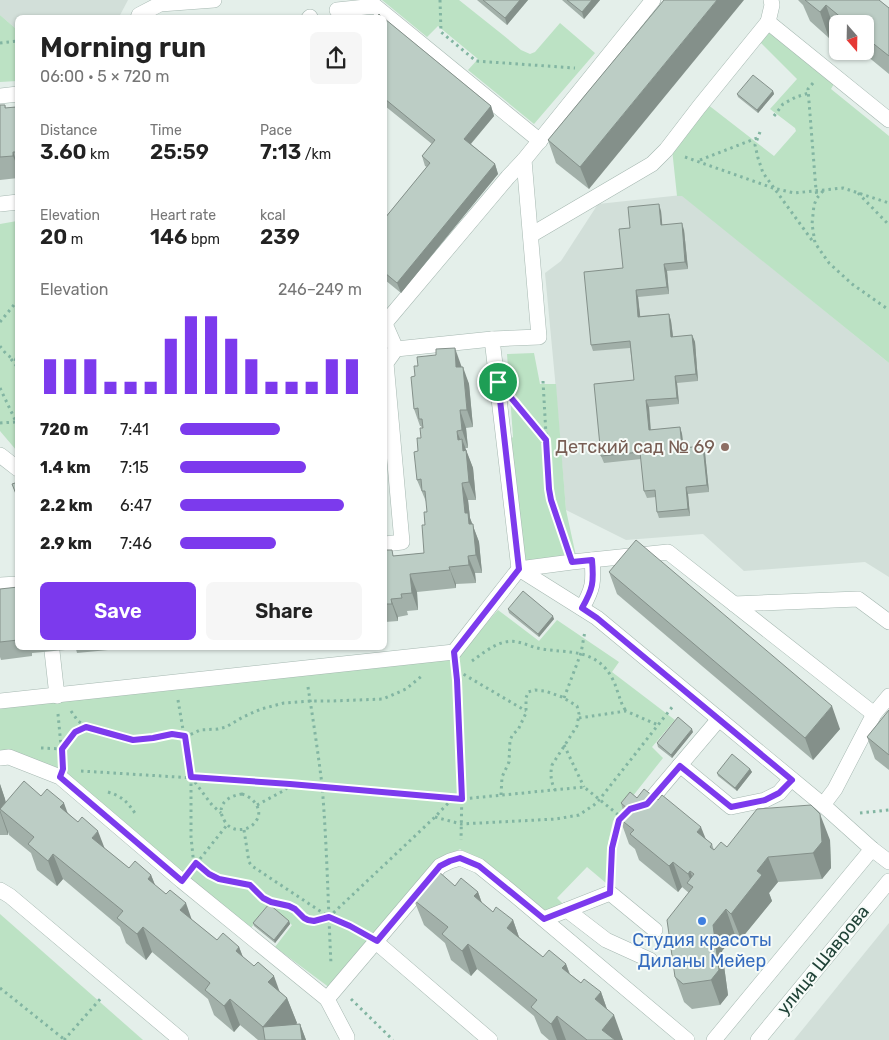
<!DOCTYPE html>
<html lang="en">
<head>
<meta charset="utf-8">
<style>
  body { margin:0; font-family:Rubik,sans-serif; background:#f6f6f6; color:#222; height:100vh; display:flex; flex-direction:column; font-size:19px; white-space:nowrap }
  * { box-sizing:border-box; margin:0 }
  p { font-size:16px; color:#767676 }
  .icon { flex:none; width:28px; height:28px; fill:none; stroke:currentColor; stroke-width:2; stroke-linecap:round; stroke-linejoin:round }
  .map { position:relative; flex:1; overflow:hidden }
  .drawer { position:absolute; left:15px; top:15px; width:372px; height:635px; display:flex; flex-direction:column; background:#fff; border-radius:8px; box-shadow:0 1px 4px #0004 }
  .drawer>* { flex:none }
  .needle { width:32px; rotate:160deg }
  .controls { position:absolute; left:829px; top:15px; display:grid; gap:10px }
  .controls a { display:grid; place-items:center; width:45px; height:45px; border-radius:8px; background:#fff; box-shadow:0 1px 4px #0004; font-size:25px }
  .pin { position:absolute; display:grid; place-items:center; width:42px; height:42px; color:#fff; margin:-21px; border:2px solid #fff; border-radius:50%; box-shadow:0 1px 5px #0007 }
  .round { display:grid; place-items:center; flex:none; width:52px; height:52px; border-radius:8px; background:#f6f6f6 }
  .overview { display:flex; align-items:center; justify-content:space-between; height:85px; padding:0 25px }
  h1 { font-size:28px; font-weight:600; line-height:38px }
  .stats { display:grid; grid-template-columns:repeat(3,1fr); gap:8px; height:85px; padding:5px 25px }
  .stats div { display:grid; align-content:center }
  .stats b { font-size:21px; font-weight:600 }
  .stats small { font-size:14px; font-weight:400 }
  .stats p { font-size:14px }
  .chart { height:140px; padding:10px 25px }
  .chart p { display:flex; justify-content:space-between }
  .chart svg { width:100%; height:90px; margin-top:5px; stroke:#7c3aed; stroke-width:6 }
  .action { display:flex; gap:10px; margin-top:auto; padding:10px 25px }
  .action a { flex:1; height:58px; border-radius:8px; background:#7c3aed; color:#fff; font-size:20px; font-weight:600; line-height:58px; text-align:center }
  .action a+a { background:#f6f6f6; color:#222 }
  ul { padding:0 25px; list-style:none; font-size:16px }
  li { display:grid; grid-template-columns:80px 60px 1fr; align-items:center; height:38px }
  li i { height:12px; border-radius:6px; background:#7c3aed }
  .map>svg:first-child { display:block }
  .built { fill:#d2dfd9 }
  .green { fill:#bce2c4 }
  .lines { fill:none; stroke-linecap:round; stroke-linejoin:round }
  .minor-casing { stroke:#a6b8b1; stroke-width:16 }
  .path { stroke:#82b5a2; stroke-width:3; stroke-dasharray:2.5 4; stroke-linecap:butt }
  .minor { stroke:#fff; stroke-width:15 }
  .wall { fill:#a2b0a9 }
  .shaded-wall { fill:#84908a }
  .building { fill:#bccdc5; stroke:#84908a }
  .route-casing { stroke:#fff; stroke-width:10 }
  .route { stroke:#7c3aed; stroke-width:6 }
  .education-dot { fill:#8d6e63; stroke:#f6fbf8; stroke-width:2 }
  .shop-dot { fill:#3f7fe0; stroke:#f6fbf8; stroke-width:2 }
  .labels { text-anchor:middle; stroke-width:4; stroke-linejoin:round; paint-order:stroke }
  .education-label { font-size:18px; fill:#785e54; stroke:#f6fbf8; text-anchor:end }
  .shop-label { font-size:18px; fill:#366cbe; stroke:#f6fbf8 }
  .street-label { font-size:18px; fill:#214338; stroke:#f6fbf8 }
</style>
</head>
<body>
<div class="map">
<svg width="889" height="1040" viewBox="0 0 889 1040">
  <rect width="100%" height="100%" fill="#e4efea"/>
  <g class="built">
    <path d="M0 0H128L119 17 18 18 17 28H15L0 15Z"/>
    <path d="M682 195 889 363V577L865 562 744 571 703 534 626 540 566 510 555 379 545 273 561 261 598 204Z"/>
    <path d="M889 923V1040H794Z"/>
  </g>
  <g class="green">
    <path d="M382 0H459L503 35 521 50 530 54 535 52 560 23 595 53 534 124 468 70 478 59 438 26 427 37Z"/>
    <path d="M0 15 15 28H17V81L0 82Z"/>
    <path d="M769 31 835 82 831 89 889 136V363L682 196H677L672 149 707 104 774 156 796 131 795 128 770 109 797 79 760 42Z"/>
    <path d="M17 221H18L17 451 0 431V224Z"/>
    <path d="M534 353 540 384H556L566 510 576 556 524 562 509 440 513 437 507 354Z"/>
    <path d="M498 610 539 641 557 620 619 662 612 672 675 720 652 747 663 758 613 821 608 843 606 883 587 867 557 898 565 906 545 914 477 860 460 849 437 862 330 988 275 947 292 925 269 905 251 928 60 775 0 755V707L457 656Z"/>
    <path d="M0 914 143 1040H0Z"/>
  </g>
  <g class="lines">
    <g class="minor-casing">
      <g id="minor">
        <path d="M653 0 524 160 539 337 492 339 519 569 597 618 823 805 872 849 889 862"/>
        <path d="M337 10 375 6 540 141"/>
        <path d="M138 18 139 15 160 4 214 0"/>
        <path d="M309 18 310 17"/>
        <path d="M768 22 772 5 771 0"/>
        <path d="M0 96 18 94"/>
        <path d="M0 204 18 202"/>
        <path d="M531 235 652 164 666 150 699 107 768 22 889 120"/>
        <path d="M385 323 508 177 524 160"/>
        <path d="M385 324 396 349"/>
        <path d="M0 455 18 469"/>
        <path d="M385 544 402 542 386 363 396 349 492 339"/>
        <path d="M0 585 18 584"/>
        <path d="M734 604 858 599 889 622"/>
        <path d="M582 608C593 589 594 582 592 560"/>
        <path d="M52 651 57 696"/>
        <path d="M0 701 454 652 519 569 572 562 668 552 874 714"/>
        <path d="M719 719 680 765 731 807 765 800 779 793 791 779"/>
        <path d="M0 758 9 757 60 777 182 881 327 999 440 866 450 861 460 858 479 866 510 891 687 1040"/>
        <path d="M647 804 680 765"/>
        <path d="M823 805 835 789 874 714 889 696"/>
        <path d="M0 890 10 896 181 1040"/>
        <path d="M567 910 606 940 650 960"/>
        <path d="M544 919 610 893 655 930"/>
        <path d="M376 942 490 1040"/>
        <path d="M327 999 347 1037V1040"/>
        <path d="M714 1040 872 849"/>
        <path d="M758 1040 889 881"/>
      </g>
    </g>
    <g class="path">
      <path d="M440 0 441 32 476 61 575 68"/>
      <path d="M0 43 18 41"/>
      <path d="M813 83 808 89 816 190 817 197"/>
      <path d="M774 116 783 104 796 97 809 93"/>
      <path d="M760 132 755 145 758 158 763 173 814 243"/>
      <path d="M685 157 773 188 794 193 843 188 889 203"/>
      <path d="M700 160 757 138"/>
      <path d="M823 191 817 198 814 205 812 224 815 243 829 263 852 284 889 310"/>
      <path d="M858 193 889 225"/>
      <path d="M0 322 18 300"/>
      <path d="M0 346C4 352 10 359 18 360"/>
      <path d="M11 359 18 368"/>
      <path d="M543 381 549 489 551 500 566 545"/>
      <path d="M0 388 18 426"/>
      <path d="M519 408 546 440"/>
      <path d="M0 423 15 422"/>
      <path d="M472 661C482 654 492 645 505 642 519 639 529 647 542 649 566 653 589 649 606 669 611 675 615 683 617 690 620 698 621 704 626 711"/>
      <path d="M456 671 462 788 461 840"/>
      <path d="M458 671 526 711"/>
      <path d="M308 687C313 719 318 752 322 785 327 844 328 904 331 964"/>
      <path d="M564 698 581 653 585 631"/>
      <path d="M178 700 191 777V837L194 866"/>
      <path d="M71 711 78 721 89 728 133 740 153 738 173 734 185 737 200 730 218 729 226 727 243 717 261 709 284 703 310 701H332L383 699 406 689 423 675"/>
      <path d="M58 714 62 757"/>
      <path d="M579 718 626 711 658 725"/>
      <path d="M564 745 584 787"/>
      <path d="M41 748 62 749 75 731 86 727"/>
      <path d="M81 771 290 784 462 799 584 787 621 817"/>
      <path d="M191 777 212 805 221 813"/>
      <path d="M108 792C124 797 128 803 137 816"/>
      <path d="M242 794C253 797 264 810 256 821 250 831 233 833 226 823 214 807 226 796 242 794Z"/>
      <path d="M501 795 502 777 509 762 510 740 513 734 518 730 526 713V698L528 692 535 690 545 691 562 697 577 706 579 714 577 726 552 765C550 774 551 782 555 790"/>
      <path d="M257 805 285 790 290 784"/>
      <path d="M860 813 889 810"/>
      <path d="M435 817 461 824 556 819 579 815 594 805 599 800 673 706"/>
      <path d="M244 830 249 862 252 866 329 917 360 932"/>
      <path d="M196 863C209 874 217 879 233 882 238 883 244 883 249 885 255 887 258 893 263 897 270 905 282 904 291 908 300 911 304 921 314 921 319 921 325 919 329 917L435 817 452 799"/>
      <path d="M196 864 227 825"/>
      <path d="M611 875 612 848 619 820 622 816"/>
      <path d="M0 988 65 1040"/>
      <path d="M351 999 393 1040"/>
      <path d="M64 1040 102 997"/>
    </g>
    <use href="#minor" class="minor"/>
  </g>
  <g class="wall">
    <path d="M477 0H528L507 25Z"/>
    <path d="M562 0H600L584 19Z"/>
    <path d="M664 0 589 189 556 163 548 140Z"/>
    <path d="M798 0H879L889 8V74L861 51H865V24H838V32L835 31 829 38 810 21 803 5Z"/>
    <path d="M385 19 491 106 494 116 471 144 495 164 498 174 401 293 385 280V218L427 167 425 166 422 156 432 144 385 106Z"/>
    <path d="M773 91 774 94 758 113 738 97 737 94Z"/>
    <path d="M0 105H5L6 108 16 107 18 111V178L0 180Z"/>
    <path d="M661 211 662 225 684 230 688 269 667 271 669 294 638 297 640 316 669 314 671 321 673 337 692 335 695 342 698 381 677 383 679 404 649 407 651 430 680 427 682 434 684 448 703 446 705 453 709 492 688 494 690 516 659 518 657 512 656 497 647 498 644 491 641 459 604 463 601 456 634 380 630 348 593 351 591 345 623 268 630 228Z"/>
    <path d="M461 365 469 384 473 427 466 428 468 448H465L473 468 476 500H468L470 518 479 542 482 573H475L476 583 456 584V588L417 592 418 610 407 611 408 615 398 617V621L385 622V550L394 556 424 553 425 525 427 512V504L417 480 418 451 421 438 422 428 421 426H420L414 409Z"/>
    <path d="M609 572 840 729 813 760 617 594Z"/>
    <path d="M18 587V648H107L108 650 77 653 76 649 32 653V656L1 660 0 657V589Z"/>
    <path d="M508 609 554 619 539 637 509 613Z"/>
    <path d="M889 710V770L875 759 867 737Z"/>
    <path d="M693 732 672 758 658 747 657 743Z"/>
    <path d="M750 769 752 772 737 791 718 776 717 773Z"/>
    <path d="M0 784 6 802 41 796 68 813 104 848 129 868 151 875 155 885 191 919 217 940 239 947 243 957 287 998 297 1023 296 1024H300L306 1040H258L240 1025 234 1032 214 1015 208 999 152 952 146 960 126 943 120 927 63 879 57 886 37 870 31 853 9 835 8 832V835H0Z"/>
    <path d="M637 798 706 839 712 844 714 850 727 847 830 840 831 868 822 879 778 882 769 893 772 901 768 906 741 939 735 935 722 951 728 995 720 1005 692 1009 684 1002 675 977 689 893 682 887 678 892 639 860 635 849 629 844 620 819 624 814 621 803Z"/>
    <path d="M455 886 478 892 482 903 493 912 513 920 519 937 543 957 566 964 570 974 581 983 601 992 607 1009 623 1040H549L541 1033 534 1016 477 969 471 976 451 960 445 943 424 925 414 900Z"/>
    <path d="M289 921 290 924 275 943 254 926 253 923Z"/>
  </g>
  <g class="shaded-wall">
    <path d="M520 0H528L507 25 505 18Z"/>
    <path d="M592 0H600L584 19 582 12Z"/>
    <path d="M717 0H744L589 189 580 167Z"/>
    <path d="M826 5 835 31 829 38 820 12Z"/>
    <path d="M773 91 774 94 758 113 757 110Z"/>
    <path d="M491 106 494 116 467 148 464 139Z"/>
    <path d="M13 152 18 165V168L13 156Z"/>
    <path d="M495 164 498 174 401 293 397 283Z"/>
    <path d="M659 204 661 211 663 232 661 225Z"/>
    <path d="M682 223 684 230 688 269 685 262Z"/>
    <path d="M664 264 667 271 669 294 667 287Z"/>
    <path d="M636 290 638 297 641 323 638 317Z"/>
    <path d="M669 314 671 321 674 344 671 337Z"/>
    <path d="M692 335 695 342 698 381 696 374Z"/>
    <path d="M455 348 461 365 463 385 456 367Z"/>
    <path d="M463 367 469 384 473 427 467 410Z"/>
    <path d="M675 376 677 383 679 404 677 398Z"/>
    <path d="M646 400 649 407 651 437 649 430Z"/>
    <path d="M460 410 466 428 468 448 462 430Z"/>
    <path d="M680 427 682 434 684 455 682 448Z"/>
    <path d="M457 431 463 447 462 439 473 468 476 500 469 482 458 440Z"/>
    <path d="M703 446 705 453 709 492 707 485Z"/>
    <path d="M462 483 468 500 470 518 479 542 482 573 476 555 465 513Z"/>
    <path d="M686 487 688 494 690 516 688 509Z"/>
    <path d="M468 556 475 573 476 583 469 565Z"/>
    <path d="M449 567 456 584V588Z"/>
    <path d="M410 574 417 592 418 610 412 593Z"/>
    <path d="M391 599 398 617V621L392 604Z"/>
    <path d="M553 616 554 619 539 637 538 634Z"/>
    <path d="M832 706 840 729 813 760 805 738Z"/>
    <path d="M692 729 693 732 672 758 671 755Z"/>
    <path d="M750 769 752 772 737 791 735 788Z"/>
    <path d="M0 784 5 799 7 815 0 809Z"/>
    <path d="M64 803 73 828 60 807Z"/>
    <path d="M0 810 8 832V835L0 812Z"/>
    <path d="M820 814 830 840 831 868 822 879 813 853Z"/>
    <path d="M701 827 711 852 697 832Z"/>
    <path d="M98 831 108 857 92 838Z"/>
    <path d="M53 854 63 879 57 886 48 861Z"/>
    <path d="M768 857 778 882 769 893 772 901 741 939 731 914 757 871Z"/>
    <path d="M673 862 682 887 678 892 669 866Z"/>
    <path d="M690 871 700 896 693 887 688 874Z"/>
    <path d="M151 875 161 900 148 879Z"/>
    <path d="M478 892 487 918 474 896Z"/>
    <path d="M186 903 195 929 180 910Z"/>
    <path d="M726 909 735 935 722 951 728 995 720 1005 711 980 713 925Z"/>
    <path d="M513 920 522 946 507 928Z"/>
    <path d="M289 921 290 924 275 943 274 940Z"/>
    <path d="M143 927 152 952 146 960 137 934Z"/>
    <path d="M468 944 477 969 471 976 462 951Z"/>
    <path d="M239 947 249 973 236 951Z"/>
    <path d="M566 964 575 990 562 968Z"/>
    <path d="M274 976 283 1001 268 982Z"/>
    <path d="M601 992 610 1018 595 999Z"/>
    <path d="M287 998 297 1023 283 1040H268L263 1027Z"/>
    <path d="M230 999 240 1025 234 1032 224 1006Z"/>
    <path d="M614 1015 623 1040H606L602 1030Z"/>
    <path d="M557 1016 566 1040H557L551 1024Z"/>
    <path d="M300 1024 306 1040H302Z"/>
  </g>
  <g class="building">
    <path d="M483 0H520L505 18Z"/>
    <path d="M567 0H592L582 12Z"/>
    <path d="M664 0H717L580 167 548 140Z"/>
    <path d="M805 0H879L889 8V56L865 37V24H849L826 5 820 12Z"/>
    <path d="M379 14 383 18H376Z"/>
    <path d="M385 19 491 106 464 139 495 164 397 283 385 273V218L430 163 422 156 435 140 385 99Z"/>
    <path d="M753 75 773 91 757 110 737 94Z"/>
    <path d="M0 105H5V108L16 107 17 111H18V152H13V156L0 157Z"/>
    <path d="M659 204 661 225 682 223 685 262 664 264 667 287 636 290 638 317 669 314 671 337 692 335 696 374 675 376 677 398 646 400 649 430 680 427 682 448 703 446 707 485 686 487 688 509 657 512 655 490 644 491 640 452 601 456 594 384 634 380 630 341 591 345 584 272 623 268 619 229 630 228 628 207Z"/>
    <path d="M455 348 456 367H463L467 410H460L462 430 457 431 458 440 462 439 463 451 466 450 469 482 462 483 465 513H468L469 524H473L476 555 468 556 469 565 449 567 450 570 410 574 412 593 401 594 402 598 391 599 392 604H385V550H392L393 556 424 553 422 525H425L424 512H427L425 491H422L421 479 417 480 414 452 418 451 417 438H421L420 428H423L422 419H419L418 408 414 409 411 377 415 376 414 366H418L417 357 436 355V349Z"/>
    <path d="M18 482V499L12 484Z"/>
    <path d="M636 540 832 706 805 738 609 572Z"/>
    <path d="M18 587V640L0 642V589Z"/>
    <path d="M523 591 553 616 538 634 508 609Z"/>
    <path d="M889 710V755L867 737Z"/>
    <path d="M678 717 692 729 671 755 657 743Z"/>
    <path d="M732 754 750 769 735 788 717 773Z"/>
    <path d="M24 781 41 796 47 789 64 803 60 807 78 822 82 817 98 831 92 838 129 868 135 861 151 875 148 879 166 894 170 890 186 903 180 910 217 940 223 933 239 947 236 951 254 966 258 962 274 976 268 982 287 998 263 1027 230 999 224 1006 205 990 210 983 143 927 137 934 117 918 123 911 53 854 48 861 28 844 34 837 0 809Z"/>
    <path d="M644 789 658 800 662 795 701 827 697 832 712 844 710 847 714 850 721 842 727 847 757 809 811 805 820 814 822 842 813 853 768 857 757 871 762 875 758 880 731 914 726 909 713 925 719 970 711 980 683 984 675 977 667 920 693 887 687 883 694 874 690 871 688 874 673 862 669 866 630 834 634 830 620 819 628 809 621 803 630 792 637 798Z"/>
    <path d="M438 871 455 886 461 878 478 892 474 896 493 912 496 907 513 920 507 928 543 957 549 950 566 964 562 968 581 983 584 979 601 992 595 999 614 1015 602 1030 615 1040H587L557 1016 551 1024 531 1007 537 1000 468 944 462 951 442 934 448 927 414 900Z"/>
    <path d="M269 904 289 921 274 940 253 923Z"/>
    <path d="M300 1024 302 1040H265L263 1027Z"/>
  </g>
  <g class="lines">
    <g class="route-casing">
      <path id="route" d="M498 382 546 440 549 489 551 500 572 562 592 560C594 582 593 589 582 608L597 618 792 780 779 793 765 800 731 807 680 766 647 804 630 809 619 820 612 848 610 893 544 919 479 866 460 858 450 861 440 866 377 941 350 926 329 917 314 921 308 920 304 918 295 909 289 906 271 902 263 898 250 885 219 879 209 874 196 863 182 881 60 777 63 769 62 749 75 732 86 727 133 740 153 738 172 734 185 736 191 777 290 784 462 799 457 680 454 652 519 569Z"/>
    </g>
    <use href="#route" class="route"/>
  </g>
  <circle class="education-dot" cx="725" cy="447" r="5"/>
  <circle class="shop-dot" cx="702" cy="921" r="5"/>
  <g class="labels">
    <g class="education-label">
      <text x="715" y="453">Детский сад № 69</text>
    </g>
    <g class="shop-label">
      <text x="702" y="946">Студия красоты<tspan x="702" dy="21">Диланы Мейер</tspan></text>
    </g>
    <g class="street-label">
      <text transform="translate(823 960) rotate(-51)" y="6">улица Шаврова</text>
    </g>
  </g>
</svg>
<div class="controls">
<a><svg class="needle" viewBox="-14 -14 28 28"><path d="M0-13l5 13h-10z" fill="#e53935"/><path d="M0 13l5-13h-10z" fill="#767676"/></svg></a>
</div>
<div class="pin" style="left:498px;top:382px;background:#1e9e55"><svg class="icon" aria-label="arrive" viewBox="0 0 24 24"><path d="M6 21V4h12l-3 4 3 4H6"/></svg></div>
<section class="drawer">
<div class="overview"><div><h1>Morning run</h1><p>06:00 · 5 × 720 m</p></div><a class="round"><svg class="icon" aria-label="share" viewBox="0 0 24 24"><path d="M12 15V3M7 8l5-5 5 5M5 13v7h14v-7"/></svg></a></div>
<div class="stats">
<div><p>Distance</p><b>3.60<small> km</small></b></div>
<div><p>Time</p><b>25:59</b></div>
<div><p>Pace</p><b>7:13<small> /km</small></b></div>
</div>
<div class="stats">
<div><p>Elevation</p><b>20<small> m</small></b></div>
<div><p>Heart rate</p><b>146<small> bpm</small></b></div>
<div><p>kcal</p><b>239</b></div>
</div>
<div class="chart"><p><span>Elevation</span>246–249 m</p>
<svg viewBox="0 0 160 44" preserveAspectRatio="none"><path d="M5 44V27M15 44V27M25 44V27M35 44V38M45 44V38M55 44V38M65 44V17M75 44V6M85 44V6M95 44V17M105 44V27M115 44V38M125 44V38M135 44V38M145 44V27M155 44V27"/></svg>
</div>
<ul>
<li><b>720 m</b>7:41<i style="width:55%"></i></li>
<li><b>1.4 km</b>7:15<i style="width:69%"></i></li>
<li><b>2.2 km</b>6:47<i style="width:90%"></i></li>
<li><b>2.9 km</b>7:46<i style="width:53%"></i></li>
</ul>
<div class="action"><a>Save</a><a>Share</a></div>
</section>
</div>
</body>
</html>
